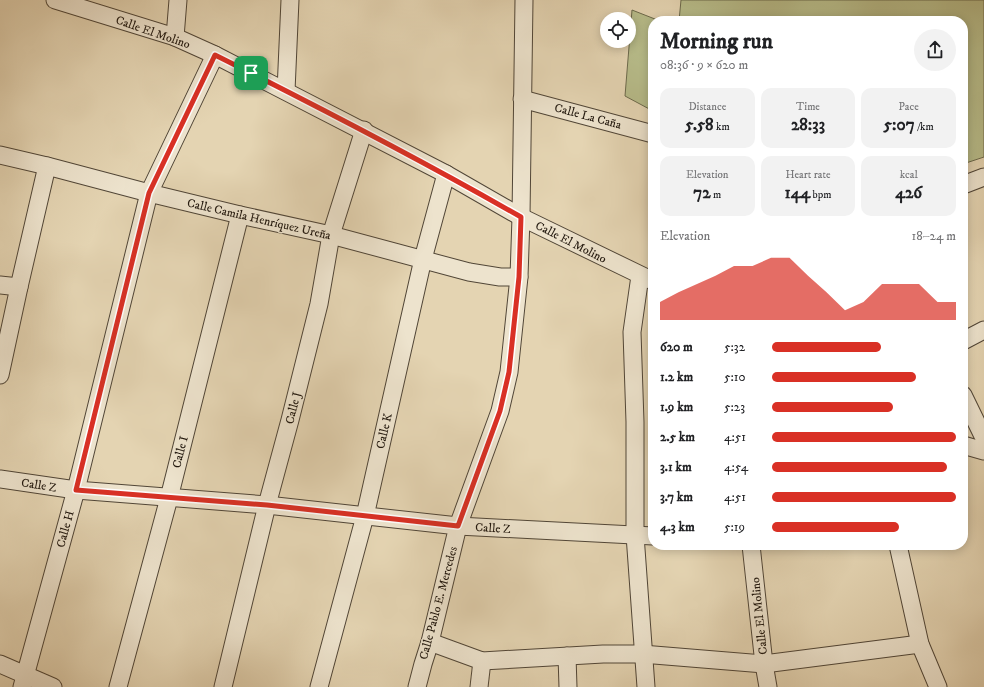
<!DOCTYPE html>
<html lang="en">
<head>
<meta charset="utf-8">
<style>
  body { margin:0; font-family:"IM FELL DW Pica",serif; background:#f2f2f2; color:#202124; height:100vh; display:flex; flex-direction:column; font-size:15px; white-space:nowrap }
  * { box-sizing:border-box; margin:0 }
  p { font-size:13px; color:#757577 }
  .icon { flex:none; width:22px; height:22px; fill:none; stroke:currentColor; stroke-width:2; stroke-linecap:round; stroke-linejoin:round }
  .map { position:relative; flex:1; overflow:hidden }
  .panel { position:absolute; left:648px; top:16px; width:320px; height:534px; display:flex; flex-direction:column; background:#fff; border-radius:16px; box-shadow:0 2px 10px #0003 }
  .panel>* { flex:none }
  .buttons { position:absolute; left:600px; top:12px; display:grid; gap:8px }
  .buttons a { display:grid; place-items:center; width:36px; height:36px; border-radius:50%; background:#fff; box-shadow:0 2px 10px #0003; font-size:20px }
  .pin { position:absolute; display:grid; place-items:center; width:34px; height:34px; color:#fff; margin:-17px; border-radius:8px; box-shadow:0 2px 6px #0006 }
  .round { display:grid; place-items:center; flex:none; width:42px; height:42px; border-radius:21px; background:#f2f2f2 }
  .overview { display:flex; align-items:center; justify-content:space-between; height:68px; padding:0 12px }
  h1 { font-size:22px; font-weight:800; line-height:30px }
  .figures { display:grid; grid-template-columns:repeat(3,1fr); gap:6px; height:68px; padding:4px 12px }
  .figures div { display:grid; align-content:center; border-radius:10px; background:#f2f2f2; text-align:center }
  .figures b { font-size:17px; font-weight:800 }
  .figures small { font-size:11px; font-weight:400 }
  .figures p { font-size:11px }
  .chart { height:112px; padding:8px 12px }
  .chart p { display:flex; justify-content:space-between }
  .chart svg { width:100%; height:72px; margin-top:4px; fill:#d93025; opacity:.7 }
  ul { padding:0 12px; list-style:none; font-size:13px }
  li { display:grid; grid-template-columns:64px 48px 1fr; align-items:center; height:30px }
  li i { height:10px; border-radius:5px; background:#d93025 }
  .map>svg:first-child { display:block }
  .pitch { fill:#b7bc8a; stroke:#6c6a4c }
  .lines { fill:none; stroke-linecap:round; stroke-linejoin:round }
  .minor-casing { stroke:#514637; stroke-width:19 }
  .minor { stroke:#ede3cd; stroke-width:17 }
  .route-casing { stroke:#fff; stroke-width:8 }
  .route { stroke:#d93025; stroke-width:5 }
  .labels { text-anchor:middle; stroke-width:3; stroke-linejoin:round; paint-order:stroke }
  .street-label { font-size:12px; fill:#20170e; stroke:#ede3cd }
</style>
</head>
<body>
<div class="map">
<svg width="984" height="687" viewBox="0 0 984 687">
  <rect width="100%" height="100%" fill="#e4d4b2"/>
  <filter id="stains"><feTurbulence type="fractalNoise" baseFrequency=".005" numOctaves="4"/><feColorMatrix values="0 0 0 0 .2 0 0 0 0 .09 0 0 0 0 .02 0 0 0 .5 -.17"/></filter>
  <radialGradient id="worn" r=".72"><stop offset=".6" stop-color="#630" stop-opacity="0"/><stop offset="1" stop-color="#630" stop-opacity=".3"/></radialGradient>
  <g class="pitch">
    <path d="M681 0H984V157L963 164V21H679Z"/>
    <path d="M632 10 660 21H653V111L625 96Z"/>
  </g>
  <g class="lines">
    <g class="minor-casing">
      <g id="minor">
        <path d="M55 0 175 37 215 55 446 174 521 217 653 281"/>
        <path d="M175 37 178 0"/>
        <path d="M286 91 290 0"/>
        <path d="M522 99 653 134"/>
        <path d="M0 155 47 166 149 193 240 215 331 235 469 272 500 277H519"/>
        <path d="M963 185 984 177"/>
        <path d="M640 276 632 332 635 422V535L646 687"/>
        <path d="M0 285 19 287"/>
        <path d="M963 341 984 330"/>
        <path d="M0 375 19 287 47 166"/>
        <path d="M963 395 984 438"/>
        <path d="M963 445 984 451"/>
        <path d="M0 479 76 490 267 505 458 526 653 536"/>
        <path d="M751 545 764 664 768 687"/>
        <path d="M898 545 920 644 938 687"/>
        <path d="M430 642 482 661 603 654H642L764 664 920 644"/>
        <path d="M567 656 568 687"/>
        <path d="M0 664 53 687"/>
        <path d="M22 687 76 490 149 193 215 55"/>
        <path d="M118 687 169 498 240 215"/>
        <path d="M223 687 267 505 290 420 319 304 331 235 364 130"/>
        <path d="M319 687 365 516 423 259 446 174"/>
        <path d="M417 687 423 664 430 642 458 526 500 411 509 372 519 277 521 217 524 0"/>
        <path d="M479 687 482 661"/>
      </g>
    </g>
    <use href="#minor" class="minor"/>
  </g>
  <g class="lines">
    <g class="route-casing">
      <path id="route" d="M215 55C319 107 421 160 521 217L519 277 509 372 500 411 458 526 267 505 76 490 149 193Z"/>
    </g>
    <use href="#route" class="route"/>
  </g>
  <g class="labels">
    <g class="street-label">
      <text transform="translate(153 32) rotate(19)" y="4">Calle El Molino</text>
      <text transform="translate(588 116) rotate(15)" y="4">Calle La Caña</text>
      <text transform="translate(259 219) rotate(13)" y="4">Calle Camila Henríquez Ureña</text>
      <text transform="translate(571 242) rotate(27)" y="4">Calle El Molino</text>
      <text transform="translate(293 408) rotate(-76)" y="4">Calle J</text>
      <text transform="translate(384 431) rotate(-77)" y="4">Calle K</text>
      <text transform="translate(180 452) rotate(-76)" y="4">Calle I</text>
      <text transform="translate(39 485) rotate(9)" y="4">Calle Z</text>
      <text transform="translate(493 528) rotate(3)" y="4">Calle Z</text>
      <text transform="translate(65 529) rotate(-75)" y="4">Calle H</text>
      <text transform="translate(438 603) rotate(-75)" y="4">Calle Pablo E. Mercedes</text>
      <text transform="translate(759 616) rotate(-96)" y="4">Calle El Molino</text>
    </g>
  </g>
  <rect width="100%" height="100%" filter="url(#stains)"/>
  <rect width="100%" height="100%" fill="url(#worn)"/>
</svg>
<div class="buttons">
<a><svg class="icon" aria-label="locate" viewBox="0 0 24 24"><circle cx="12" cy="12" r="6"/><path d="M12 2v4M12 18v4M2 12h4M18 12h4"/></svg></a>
</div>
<div class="pin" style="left:251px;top:73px;background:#1e9e55"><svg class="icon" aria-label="arrive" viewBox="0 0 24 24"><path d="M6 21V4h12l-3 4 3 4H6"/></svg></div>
<section class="panel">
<div class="overview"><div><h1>Morning run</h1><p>08:36 · 9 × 620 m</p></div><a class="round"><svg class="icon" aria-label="share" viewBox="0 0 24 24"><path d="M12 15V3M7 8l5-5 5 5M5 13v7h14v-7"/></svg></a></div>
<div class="figures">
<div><p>Distance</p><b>5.58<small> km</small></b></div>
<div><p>Time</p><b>28:33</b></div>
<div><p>Pace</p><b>5:07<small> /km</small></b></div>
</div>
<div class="figures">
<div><p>Elevation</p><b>72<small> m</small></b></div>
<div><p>Heart rate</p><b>144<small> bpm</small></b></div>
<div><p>kcal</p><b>426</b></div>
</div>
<div class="chart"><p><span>Elevation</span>18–24 m</p>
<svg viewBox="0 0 160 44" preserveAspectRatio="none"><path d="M0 44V33L10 27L20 22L30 17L40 11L50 11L60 6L70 6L80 17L90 27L100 38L110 33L120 22L130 22L140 22L150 33L160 33V44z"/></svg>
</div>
<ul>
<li><b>620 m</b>5:32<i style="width:59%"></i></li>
<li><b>1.2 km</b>5:10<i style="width:78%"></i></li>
<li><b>1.9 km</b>5:23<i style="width:66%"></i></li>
<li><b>2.5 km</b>4:51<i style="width:100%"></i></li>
<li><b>3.1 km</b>4:54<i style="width:95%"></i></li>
<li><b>3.7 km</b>4:51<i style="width:100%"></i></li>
<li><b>4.3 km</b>5:19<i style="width:69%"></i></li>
</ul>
</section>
</div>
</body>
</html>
